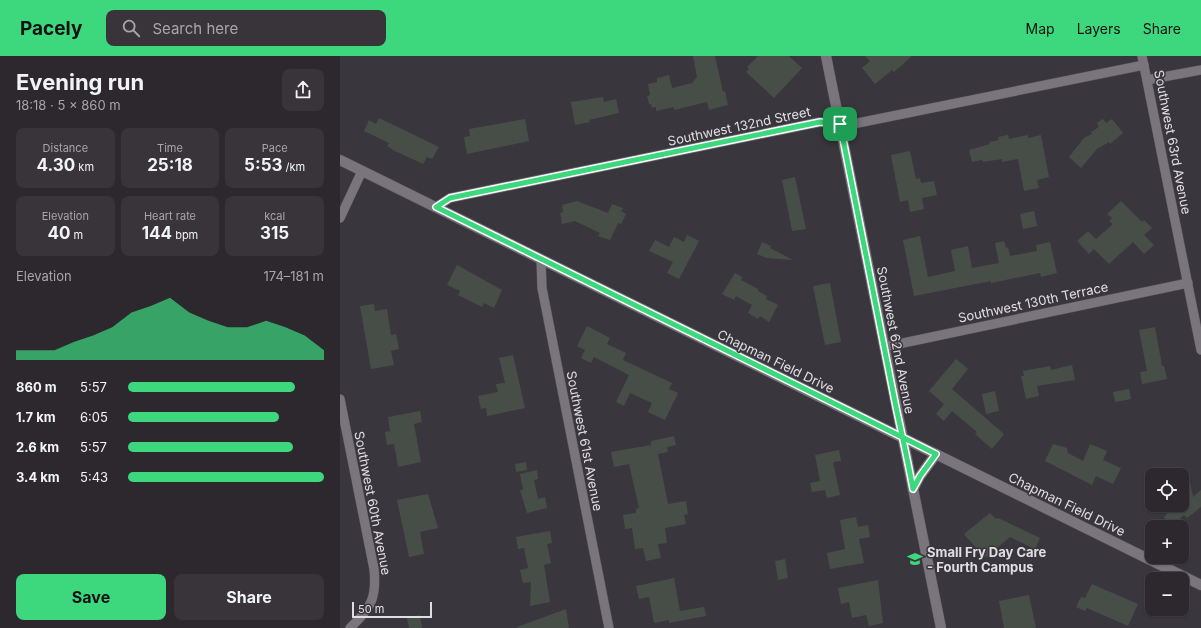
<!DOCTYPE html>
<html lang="en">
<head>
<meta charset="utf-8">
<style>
  body { margin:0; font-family:Inter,sans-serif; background:#38343a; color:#f1f3f6; height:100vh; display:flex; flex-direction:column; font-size:15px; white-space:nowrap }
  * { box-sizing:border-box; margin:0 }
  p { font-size:13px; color:#a6a6aa }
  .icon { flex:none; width:22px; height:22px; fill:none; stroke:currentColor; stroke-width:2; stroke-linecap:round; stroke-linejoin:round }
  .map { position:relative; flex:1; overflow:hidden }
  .panel { display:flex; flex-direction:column; background:#2c282e; width:340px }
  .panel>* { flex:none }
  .fabs { position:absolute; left:805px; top:412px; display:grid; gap:8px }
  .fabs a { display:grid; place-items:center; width:44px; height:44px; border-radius:8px; background:#2c282e; box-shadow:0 1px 3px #0004,0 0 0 1px #48444a; font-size:20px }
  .scale { position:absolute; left:12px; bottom:10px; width:80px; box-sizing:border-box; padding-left:4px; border:2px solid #e0dee2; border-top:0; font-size:11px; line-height:14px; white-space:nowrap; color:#e0dee2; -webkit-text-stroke:3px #3a363d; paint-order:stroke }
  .pin { position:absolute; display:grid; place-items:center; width:34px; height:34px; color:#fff; margin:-17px; border-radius:8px; box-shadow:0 2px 6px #0006 }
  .round { display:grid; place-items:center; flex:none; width:42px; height:42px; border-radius:8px; background:#38343a }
  .headline { display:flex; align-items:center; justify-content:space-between; height:68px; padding:0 16px }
  h1 { font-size:22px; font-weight:700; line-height:30px }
  .figures { display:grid; grid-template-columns:repeat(3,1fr); gap:6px; height:68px; padding:4px 16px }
  .figures div { display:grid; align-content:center; border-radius:8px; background:#38343a; text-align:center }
  .figures b { font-size:17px; font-weight:700 }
  .figures small { font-size:11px; font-weight:400 }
  .figures p { font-size:11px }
  .chart { height:112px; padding:8px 16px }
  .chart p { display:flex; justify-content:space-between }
  .chart svg { width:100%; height:72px; margin-top:4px; fill:#3dd77e; opacity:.7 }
  .button { display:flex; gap:8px; margin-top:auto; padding:8px 16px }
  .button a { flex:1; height:46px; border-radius:8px; background:#3dd77e; color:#111; font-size:16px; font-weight:700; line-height:46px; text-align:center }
  .button a+a { background:#38343a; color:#f1f3f6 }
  ul { padding:0 16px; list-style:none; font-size:13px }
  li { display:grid; grid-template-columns:64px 48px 1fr; align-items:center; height:30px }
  li i { height:10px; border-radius:5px; background:#3dd77e }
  header { display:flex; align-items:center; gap:24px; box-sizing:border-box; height:56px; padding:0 20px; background:#3dd77e; color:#111 }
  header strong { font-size:19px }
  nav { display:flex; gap:22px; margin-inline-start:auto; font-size:14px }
  .search { width:280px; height:36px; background:#38343a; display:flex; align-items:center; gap:10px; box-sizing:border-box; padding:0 14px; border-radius:8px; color:#a6a6aa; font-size:15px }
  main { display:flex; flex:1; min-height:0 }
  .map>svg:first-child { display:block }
  .building { fill:#474e48 }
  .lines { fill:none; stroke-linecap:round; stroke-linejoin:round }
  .minor-casing { stroke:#565359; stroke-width:10 }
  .tertiary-casing { stroke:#565359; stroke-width:11 }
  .minor { stroke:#7a757d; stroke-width:9 }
  .tertiary { stroke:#7a757d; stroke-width:10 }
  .route-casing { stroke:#fff; stroke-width:8 }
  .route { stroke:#3dd77e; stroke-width:5 }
  .labels { text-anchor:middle; stroke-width:3; stroke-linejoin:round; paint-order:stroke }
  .street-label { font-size:13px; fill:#e0dee2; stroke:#3a363d }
  .poi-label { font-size:13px; font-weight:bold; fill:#e0dee2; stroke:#3a363d; text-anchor:start }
</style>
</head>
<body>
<header>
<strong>Pacely</strong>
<div class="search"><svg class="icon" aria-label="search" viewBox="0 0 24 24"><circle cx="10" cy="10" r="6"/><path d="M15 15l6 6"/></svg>Search here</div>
<nav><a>Map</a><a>Layers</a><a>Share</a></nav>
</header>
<main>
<section class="panel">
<div class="headline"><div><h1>Evening run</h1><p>18:18 · 5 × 860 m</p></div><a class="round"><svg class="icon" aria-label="share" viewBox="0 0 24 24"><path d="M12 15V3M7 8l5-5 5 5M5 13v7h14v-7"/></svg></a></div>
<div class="figures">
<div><p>Distance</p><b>4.30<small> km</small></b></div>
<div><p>Time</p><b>25:18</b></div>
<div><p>Pace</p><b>5:53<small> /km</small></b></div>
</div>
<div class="figures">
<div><p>Elevation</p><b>40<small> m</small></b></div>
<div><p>Heart rate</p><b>144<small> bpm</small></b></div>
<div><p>kcal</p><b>315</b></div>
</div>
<div class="chart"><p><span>Elevation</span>174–181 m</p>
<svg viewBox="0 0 160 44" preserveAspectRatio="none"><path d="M0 44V38L10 38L20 38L30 33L40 29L50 24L60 15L70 11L80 6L90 15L100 20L110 24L120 24L130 20L140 24L150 29L160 38V44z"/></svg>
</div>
<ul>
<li><b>860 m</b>5:57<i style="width:85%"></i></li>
<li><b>1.7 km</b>6:05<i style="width:77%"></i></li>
<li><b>2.6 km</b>5:57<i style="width:84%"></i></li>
<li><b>3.4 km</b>5:43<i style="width:100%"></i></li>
</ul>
<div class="button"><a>Save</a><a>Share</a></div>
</section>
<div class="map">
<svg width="861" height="572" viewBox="0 0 861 572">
  <rect width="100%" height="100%" fill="#3a363d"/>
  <g class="building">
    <path d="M353 0H375L383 36 385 35 388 49 369 54 367 46 334 54V51L316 55V51L312 52 311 48H309L307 40 310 39 308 28 317 26V22L329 19 332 32 352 27 357 21Z"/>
    <path d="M418 0H449L462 12 434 42 406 16 409 13 407 11Z"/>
    <path d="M525 0H572L554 16 552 14 535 28 522 12 530 5Z"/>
    <path d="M263 41 264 46 276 43 279 57 249 64 250 66 235 69 231 46Z"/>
    <path d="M39 62 99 91 92 103 87 101 83 108 55 95 47 90 49 87 24 75 29 64 36 68Z"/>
    <path d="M185 63 189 85 127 98 124 81 130 80 129 73Z"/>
    <path d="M763 63 766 67 772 63 783 77 770 88 769 86 757 93 741 112 729 101 744 82 752 78 751 76 759 71 757 67Z"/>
    <path d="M668 79 669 83 688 79V82L701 79 709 121 697 124 699 132 684 135 678 103 662 106V103L643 106 642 104 632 106 629 94 650 88 649 86 659 84 658 81Z"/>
    <path d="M570 95 576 123 580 122 581 127 594 125 597 139 582 142 584 153 570 156 568 144 560 146 551 99Z"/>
    <path d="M455 121 466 173 452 175 442 124Z"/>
    <path d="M237 145 268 157 272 148 283 152 281 155 286 158 281 168 278 167 270 184 258 180 260 177 235 165 222 168 220 157 223 156 222 149Z"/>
    <path d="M781 145 802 166 804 164 812 172 804 179 814 189 804 198 793 186 769 208 754 193 749 198 737 185 748 175 756 183 773 168 769 165 772 162 767 158Z"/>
    <path d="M694 155 697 170 683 173 680 158Z"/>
    <path d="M347 179 359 185 339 223 327 217 333 206 309 195 315 184 329 191 334 181 344 186Z"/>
    <path d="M580 180 588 221 615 215 611 194 628 190 632 212 659 207 655 187 664 185 666 192 668 191 670 200 697 195 696 189 710 186 717 217 701 221 700 217 651 227V225L574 240 563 184Z"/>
    <path d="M422 186 431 190 430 192 453 204 426 202 417 198Z"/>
    <path d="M117 209 162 234 154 252 144 247 142 251 118 239 120 235 107 229Z"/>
    <path d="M395 217 402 221 401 224 418 233V235L427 240 426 243 438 249 429 266 420 260 418 263 408 257 412 249 396 240 394 244 382 238Z"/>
    <path d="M490 227 501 286 485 289 473 230Z"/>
    <path d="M34 248 35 255 47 253 51 279 56 278 59 293 51 295 54 309 31 313 20 250Z"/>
    <path d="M247 270 270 282 267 288 286 297 283 304 332 327 329 333 338 337 325 364 308 356 312 347 290 337 284 350 276 346 289 319 254 301 251 307 241 302 245 294 237 290Z"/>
    <path d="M815 271 822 310H824L827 323 802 328 800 316 807 315 799 274Z"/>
    <path d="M173 299 185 352 147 360 146 352 141 353 138 340 158 336 156 328 165 327 159 302Z"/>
    <path d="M616 303 628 313 612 333 664 378 652 393 635 378 637 376 612 355 604 365 596 358 604 348 589 335Z"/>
    <path d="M732 309 735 324 697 330 699 340 686 343 681 320H684L683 315 710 310 711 314Z"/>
    <path d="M789 333 791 343 775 346 773 336Z"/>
    <path d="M655 335 659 355 646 358 642 338Z"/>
    <path d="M80 355 82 366 74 368 81 406 58 411 54 388 47 389 45 376 50 375 48 361Z"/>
    <path d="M334 380 336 389 327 391 328 396 318 398 328 448 346 445 348 458 344 459 346 468 325 472 327 487 318 488 321 502 306 505 303 492 295 493 292 472 285 473 283 459 296 457V453L299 452 289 408 274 411 271 396 311 389V385Z"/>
    <path d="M713 388 727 392 728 397 743 405 750 388 767 395 763 404 781 412 773 428 756 420 752 429 705 405Z"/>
    <path d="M499 394 501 405 493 406 500 439 487 442 485 434 472 436 470 427 480 425 475 399Z"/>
    <path d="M186 406 187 414 176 416 175 408Z"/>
    <path d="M197 414 198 423 194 424 198 443 205 441 207 452 187 457 180 434H183L180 418Z"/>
    <path d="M850 426 853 441 861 434V451L847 462 844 459 831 470 824 461 835 449H842V427Z"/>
    <path d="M88 438 98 472 80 476 84 498 69 501 57 444Z"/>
    <path d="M650 457 656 463 658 462 700 482 695 493 670 481 645 502 624 478Z"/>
    <path d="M516 461 518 471 528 469 530 481 519 483 524 507 490 513 487 497 505 493 500 464Z"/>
    <path d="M210 475 212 487 207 488 211 507 204 509 210 546 190 550 191 526 183 527 180 514 188 512 184 492 178 493 176 481Z"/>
    <path d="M445 503 448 522 438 524 435 505Z"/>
    <path d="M334 522 340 555 364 551 366 560 329 567V564L314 567 309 541 299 543 296 530Z"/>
    <path d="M538 524 543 567 529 570 526 559 512 562 509 546 501 548 498 532Z"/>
    <path d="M752 528 798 548 788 570 747 552 745 555 736 551 741 541 745 542Z"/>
    <path d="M689 539 696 572H664L659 545Z"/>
    <path d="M226 553 229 572H177V571Z"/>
    <path d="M80 559 82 572H69L67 562Z"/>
  </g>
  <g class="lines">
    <g class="minor-casing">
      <g id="minor">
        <path d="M802 0 861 294"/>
        <path d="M807 24 861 14"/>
        <path d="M96 151 110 142 480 66 513 68 804 9"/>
        <path d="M0 162 22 115"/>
        <path d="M201 203 202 232 269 572"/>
        <path d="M544 291 848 227"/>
        <path d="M0 343 34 513C37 542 31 552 10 572"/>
      </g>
    </g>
    <g class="tertiary-casing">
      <g id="tertiary">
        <path d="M486 0 601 572"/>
        <path d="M0 104 861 529"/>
        <path d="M573 433 580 420 596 398"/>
      </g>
    </g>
    <use href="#minor" class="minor"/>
    <use href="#tertiary" class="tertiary"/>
  </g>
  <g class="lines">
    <g class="route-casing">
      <path id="route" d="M500 68 480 66 110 142 96 151 562 381 596 398 580 420 573 433C568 406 562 379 556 351L500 68"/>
    </g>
    <use href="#route" class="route"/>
  </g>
  <defs>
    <g id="school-bare" transform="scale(1.2)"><path d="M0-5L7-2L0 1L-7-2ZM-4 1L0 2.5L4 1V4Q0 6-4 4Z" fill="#3dd77e" stroke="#3a363d" stroke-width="2.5" paint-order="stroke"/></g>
  </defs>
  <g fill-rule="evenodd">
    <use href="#school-bare" x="575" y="503"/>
  </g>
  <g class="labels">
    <g class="street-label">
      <text transform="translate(399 70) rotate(-12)" y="5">Southwest 132nd Street</text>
      <text transform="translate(833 86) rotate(79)" y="5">Southwest 63rd Avenue</text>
      <text transform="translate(693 246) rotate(-12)" y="5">Southwest 130th Terrace</text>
      <text transform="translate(556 284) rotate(79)" y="5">Southwest 62nd Avenue</text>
      <text transform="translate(436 305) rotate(26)" y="5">Chapman Field Drive</text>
      <text transform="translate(245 385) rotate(79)" y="5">Southwest 61st Avenue</text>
      <text transform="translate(33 447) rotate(79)" y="5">Southwest 60th Avenue</text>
      <text transform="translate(727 448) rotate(26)" y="5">Chapman Field Drive</text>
    </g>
    <g class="poi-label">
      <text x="587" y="501">Small Fry Day Care<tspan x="587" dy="15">- Fourth Campus</tspan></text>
    </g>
  </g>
</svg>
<div class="fabs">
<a><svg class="icon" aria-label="locate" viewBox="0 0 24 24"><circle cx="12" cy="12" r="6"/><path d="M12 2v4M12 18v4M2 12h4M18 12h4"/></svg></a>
<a>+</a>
<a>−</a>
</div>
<div class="scale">50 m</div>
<div class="pin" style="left:500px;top:68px;background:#1e9e55"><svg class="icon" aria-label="arrive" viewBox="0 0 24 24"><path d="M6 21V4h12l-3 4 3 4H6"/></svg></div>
</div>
</main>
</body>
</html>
